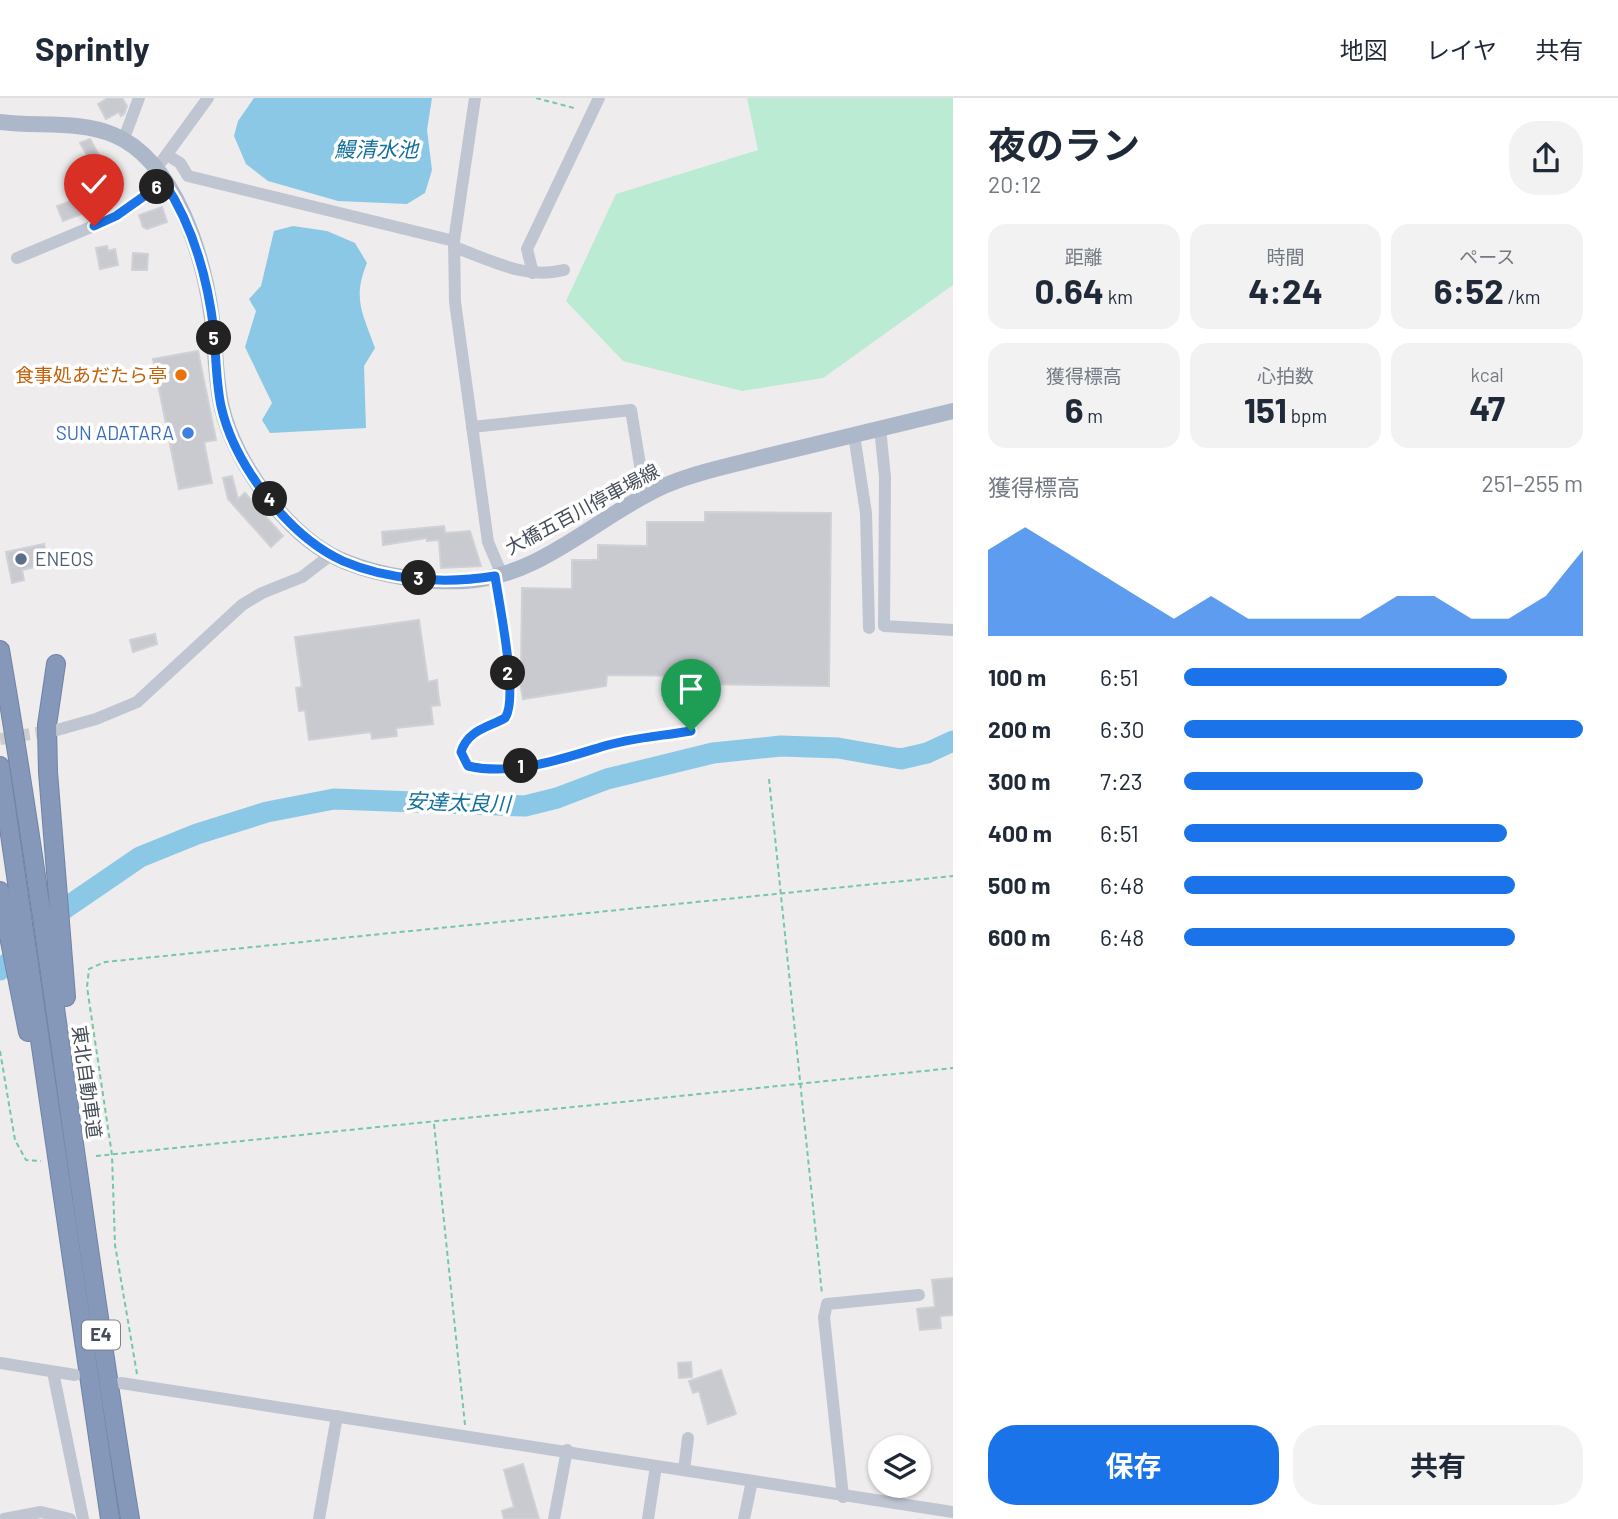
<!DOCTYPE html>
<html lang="ja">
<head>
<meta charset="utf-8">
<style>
  body { margin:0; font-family:Barlow,"Noto Sans JP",sans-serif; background:#f2f2f3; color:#1f2937; height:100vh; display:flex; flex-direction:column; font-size:26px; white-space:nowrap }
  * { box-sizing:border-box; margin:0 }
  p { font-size:23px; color:#747a83 }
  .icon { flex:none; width:38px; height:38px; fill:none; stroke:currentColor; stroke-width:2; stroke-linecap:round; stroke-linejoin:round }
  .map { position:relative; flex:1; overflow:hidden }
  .details { display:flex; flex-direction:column; background:#fff; width:665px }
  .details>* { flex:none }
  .fabs { position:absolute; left:868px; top:1337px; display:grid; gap:14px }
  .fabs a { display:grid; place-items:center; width:63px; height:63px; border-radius:50%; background:#fff; box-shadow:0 2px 5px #0004; font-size:35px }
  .pin { position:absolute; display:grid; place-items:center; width:60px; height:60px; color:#fff; margin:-72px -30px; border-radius:50% 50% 50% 0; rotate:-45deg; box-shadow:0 0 7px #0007 }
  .pin .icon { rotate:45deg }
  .km { position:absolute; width:35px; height:35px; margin:-18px; border-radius:50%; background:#222; color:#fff; font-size:19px; line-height:35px; text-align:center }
  .round { display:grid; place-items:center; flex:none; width:74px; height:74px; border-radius:28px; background:#f2f2f3 }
  .summary { display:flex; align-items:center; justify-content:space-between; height:119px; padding:0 35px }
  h1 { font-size:38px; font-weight:700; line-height:52px }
  .figures { display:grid; grid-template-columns:repeat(3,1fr); gap:10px; height:119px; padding:7px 35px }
  .figures div { display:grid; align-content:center; border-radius:18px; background:#f2f2f3; text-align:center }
  .figures b { font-size:35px; font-weight:700 }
  .figures small { font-size:19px; font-weight:400 }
  .figures p { font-size:19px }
  .chart { height:196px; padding:14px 35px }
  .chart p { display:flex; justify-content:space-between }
  .chart svg { width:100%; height:126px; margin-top:7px; fill:#1a73e8; opacity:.7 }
  .cta { display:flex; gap:14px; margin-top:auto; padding:14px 35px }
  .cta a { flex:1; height:80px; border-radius:28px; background:#1a73e8; color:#fff; font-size:28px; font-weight:700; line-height:80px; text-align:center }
  .cta a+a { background:#f2f2f3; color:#1f2937 }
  ul { padding:0 35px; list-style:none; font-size:23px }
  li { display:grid; grid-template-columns:112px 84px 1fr; align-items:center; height:52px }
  li i { height:18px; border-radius:9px; background:#1a73e8 }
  header { display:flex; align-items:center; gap:42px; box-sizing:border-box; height:98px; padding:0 35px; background:#fff; border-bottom:2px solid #e0e1e3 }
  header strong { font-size:33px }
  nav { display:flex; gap:38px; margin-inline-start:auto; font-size:24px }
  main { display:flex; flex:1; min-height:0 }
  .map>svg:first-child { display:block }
  .green { fill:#bbebd3 }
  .water { fill:#8ac8e6 }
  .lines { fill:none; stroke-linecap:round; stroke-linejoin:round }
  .river { stroke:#8ac8e6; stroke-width:21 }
  .building { fill:#c9cad0; stroke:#d0d1d7; stroke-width:2 }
  .minor-tunnel { stroke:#ccccce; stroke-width:12; stroke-dasharray:12 6; stroke-linecap:butt }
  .highway-casing { stroke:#7083a5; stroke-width:20 }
  .path { stroke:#75c7a8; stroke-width:2; stroke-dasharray:5 3.5; stroke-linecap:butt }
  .minor { stroke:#bfc6d1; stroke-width:12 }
  .major { stroke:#acb8ca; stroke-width:16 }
  .highway { stroke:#8598b9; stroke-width:18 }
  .route-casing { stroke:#fff; stroke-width:14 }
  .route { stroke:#1a73e8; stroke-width:9 }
  .food-dot { fill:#e8710a; stroke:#fff; stroke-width:2.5 }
  .shop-dot { fill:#3f7fe0; stroke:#fff; stroke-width:2.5 }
  .service-dot { fill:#5c6f8a; stroke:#fff; stroke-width:2.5 }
  .labels { text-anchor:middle; stroke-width:7; stroke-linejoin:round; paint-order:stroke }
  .shield { fill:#fff; stroke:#7d828a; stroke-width:2 }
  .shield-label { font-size:18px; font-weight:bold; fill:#454d58 }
  .food-label { font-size:19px; fill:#c56008; stroke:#fff; text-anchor:end }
  .shop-label { font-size:19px; fill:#366cbe; stroke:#fff; text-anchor:end }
  .street-label { font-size:19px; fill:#454d58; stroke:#fff }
  .service-label { font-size:19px; fill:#4e5e75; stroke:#fff; text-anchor:start }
  .water-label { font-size:21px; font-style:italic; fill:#13709d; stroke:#fff }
</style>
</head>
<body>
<header>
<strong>Sprintly</strong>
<nav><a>地図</a><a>レイヤ</a><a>共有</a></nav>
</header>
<main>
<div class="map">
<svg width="953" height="1421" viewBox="0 0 953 1421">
  <rect width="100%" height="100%" fill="#eeecec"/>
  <path class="green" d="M747 0H953V187L823 280 742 293 623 263 566 203 616 96 758 52Z"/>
  <g class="water">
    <path d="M254 0H432L427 32 432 72 425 95 407 106 338 103 268 83 246 66 234 38 238 23Z"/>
    <path d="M293 128 327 133 355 145 367 165C352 201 363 216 375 250L364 268 366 330 270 335 262 322 272 305 245 249 256 213 249 201 261 188 274 133Z"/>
  </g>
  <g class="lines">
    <g class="river">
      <path d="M48 827 64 811 140 759 197 736 267 714 334 701 525 708 557 700 607 681 713 655 781 648 838 650 901 661 927 655 953 643"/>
      <path d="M0 872 25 850"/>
    </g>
  </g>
  <g class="building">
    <path d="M108 0H122L127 8 124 16 121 18 119 14 106 21 98 6Z"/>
    <path d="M90 41 104 66 95 71 80 45Z"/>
    <path d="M85 98 90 113 63 123 57 108Z"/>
    <path d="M162 109 167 124 147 131 143 129 139 117Z"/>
    <path d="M107 148 108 153 115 151 118 167 100 171 96 150Z"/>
    <path d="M133 155 148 156 147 172H132Z"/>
    <path d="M198 253 216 342 204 344 212 385 179 391 153 261Z"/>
    <path d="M232 378 238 401 245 395 283 438 271 449 228 401 223 380Z"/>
    <path d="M705 414 831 415 829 588 703 586V578L607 577 606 588 523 601 518 573H521L522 490 572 491V462H598V447L647 448V424H705Z"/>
    <path d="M444 428 445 435 470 433 481 468 441 470 439 442 427 443V440L383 447 382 434Z"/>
    <path d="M44 446 48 466 22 472 24 482 12 485 6 454Z"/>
    <path d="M419 522 428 584 437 582 438 594 440 607 431 608 433 626 396 630 397 638 372 641 371 634 309 642 305 612 299 613 296 590 302 589 295 539Z"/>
    <path d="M155 536 157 546 133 554 130 542Z"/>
    <path d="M953 1180V1217L940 1218 941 1230 920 1232 917 1211 935 1209 932 1182Z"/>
    <path d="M691 1264 692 1279 679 1280 678 1265Z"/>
    <path d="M721 1272 736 1316 708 1326 699 1293 693 1295 689 1283Z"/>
    <path d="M523 1366 539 1421H504L502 1413 514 1409 504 1372Z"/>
  </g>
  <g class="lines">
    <path class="minor-tunnel" d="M0 641 55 632"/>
    <g class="highway-casing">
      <g id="highway">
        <path d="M0 552C50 841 82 1132 130 1421"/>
        <path d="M56 566 47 627 48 674 66 899"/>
        <path d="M0 668 110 1421"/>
        <path d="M0 793 28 934"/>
      </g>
    </g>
    <g class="path">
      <path d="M536 0 574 10"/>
      <path d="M769 681 822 1196"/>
      <path d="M0 953 15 1042 26 1062 41 1063"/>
      <path d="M434 1026 465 1327"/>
      <path d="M96 1058 953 970"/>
      <path d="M137 1276 115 1147 112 1057 87 889 89 871 105 864 953 778"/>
    </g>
    <g class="minor">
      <path d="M475 0 454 143 455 204 488 444 502 477"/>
      <path d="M123 43 139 0"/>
      <path d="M167 57 180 65 188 78 454 143"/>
      <path d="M162 63 208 0"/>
      <path d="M454 149C491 162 525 182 564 172"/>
      <path d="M17 160 115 119 165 84"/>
      <path d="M533 175 527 151 599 0"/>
      <path d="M472 329 631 312 642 379 648 397"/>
      <path d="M880 330 885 379 884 528 953 532"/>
      <path d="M854 337 866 415 869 530"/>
      <path d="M495 478C500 505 519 601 505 620 487 630 469 632 461 654L468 668C512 678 559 662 601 649 629 640 662 638 692 633"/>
      <path d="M57 632 96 621 137 604 242 507 262 495 302 479 332 456"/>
      <path d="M0 1265 75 1277"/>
      <path d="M53 1274 83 1421"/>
      <path d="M121 1285 953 1414"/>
      <path d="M684 1372 688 1340"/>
      <path d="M843 1399 824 1219 827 1206 919 1197"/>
      <path d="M4 1421 41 1414 70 1421"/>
      <path d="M319 1421 337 1318"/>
      <path d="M554 1421 567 1352"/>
      <path d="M648 1421 656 1368"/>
      <path d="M744 1421 752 1383"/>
    </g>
    <path class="major" d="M0 24C36 29 80 22 114 37 176 63 204 160 212 221 216 250 215 281 222 310 235 366 290 442 346 464 381 478 427 485 465 483 541 479 597 418 664 388 696 374 733 367 767 358 829 343 891 328 953 313"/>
    <use href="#highway" class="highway"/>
  </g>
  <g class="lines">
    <g class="route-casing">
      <path id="route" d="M94 128 116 118 164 84C193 128 208 182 214 234 216 259 216 284 221 308 234 366 288 438 343 463 389 483 447 486 495 478 499 505 519 601 505 620 487 630 468 632 461 654L468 668C512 678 559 662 601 649 629 640 662 638 691 633"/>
    </g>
    <use href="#route" class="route"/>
  </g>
  <circle class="food-dot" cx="181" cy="277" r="7"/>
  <circle class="shop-dot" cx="188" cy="335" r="7"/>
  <circle class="service-dot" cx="21" cy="461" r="7"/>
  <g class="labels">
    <rect class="shield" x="82" y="1222.5" width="38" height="29" rx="5"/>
    <g class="shield-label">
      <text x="101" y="1243">E4</text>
    </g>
    <g class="food-label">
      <text x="167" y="284">食事処あだたら亭</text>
    </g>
    <g class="shop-label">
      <text x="174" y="342">SUN ADATARA</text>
    </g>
    <g class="street-label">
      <text transform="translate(582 411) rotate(-28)" y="7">大橋五百川停車場線</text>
      <text transform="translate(87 984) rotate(82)" y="7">東北自動車道</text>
    </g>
    <g class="service-label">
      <text x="35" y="468">ENEOS</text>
    </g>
    <g class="water-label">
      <text x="376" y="59">鰻清水池</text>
      <text transform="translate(458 705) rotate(2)" y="7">安達太良川</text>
    </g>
  </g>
</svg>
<div class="fabs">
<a><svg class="icon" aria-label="layers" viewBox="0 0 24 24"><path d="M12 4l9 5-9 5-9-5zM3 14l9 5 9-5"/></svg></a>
</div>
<div class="pin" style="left:691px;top:633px;background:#1e9e55"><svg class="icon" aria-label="arrive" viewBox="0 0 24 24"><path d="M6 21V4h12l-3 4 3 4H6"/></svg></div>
<div class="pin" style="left:94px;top:128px;background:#d93025"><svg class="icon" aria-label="check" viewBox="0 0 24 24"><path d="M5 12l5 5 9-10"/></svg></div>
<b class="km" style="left:521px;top:668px">1</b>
<b class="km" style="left:508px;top:575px">2</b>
<b class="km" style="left:419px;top:480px">3</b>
<b class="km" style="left:270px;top:401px">4</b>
<b class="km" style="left:214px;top:240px">5</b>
<b class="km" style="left:157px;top:89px">6</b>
</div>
<section class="details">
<div class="summary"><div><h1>夜のラン</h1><p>20:12</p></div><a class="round"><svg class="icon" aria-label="share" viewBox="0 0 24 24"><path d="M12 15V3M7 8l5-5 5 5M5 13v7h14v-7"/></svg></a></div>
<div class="figures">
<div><p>距離</p><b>0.64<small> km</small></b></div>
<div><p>時間</p><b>4:24</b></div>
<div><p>ペース</p><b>6:52<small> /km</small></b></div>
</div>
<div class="figures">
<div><p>獲得標高</p><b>6<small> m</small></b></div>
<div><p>心拍数</p><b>151<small> bpm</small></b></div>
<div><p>kcal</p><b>47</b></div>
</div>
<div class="chart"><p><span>獲得標高</span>251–255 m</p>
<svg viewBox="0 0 160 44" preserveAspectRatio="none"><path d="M0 44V14L10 6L20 14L30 22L40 30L50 38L60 30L70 38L80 38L90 38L100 38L110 30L120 30L130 38L140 38L150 30L160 14V44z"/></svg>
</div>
<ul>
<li><b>100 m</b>6:51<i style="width:81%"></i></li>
<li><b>200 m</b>6:30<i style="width:100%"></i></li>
<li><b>300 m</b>7:23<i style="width:60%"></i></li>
<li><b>400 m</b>6:51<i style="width:81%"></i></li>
<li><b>500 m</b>6:48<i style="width:83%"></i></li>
<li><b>600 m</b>6:48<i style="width:83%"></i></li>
</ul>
<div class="cta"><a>保存</a><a>共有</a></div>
</section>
</main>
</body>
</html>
